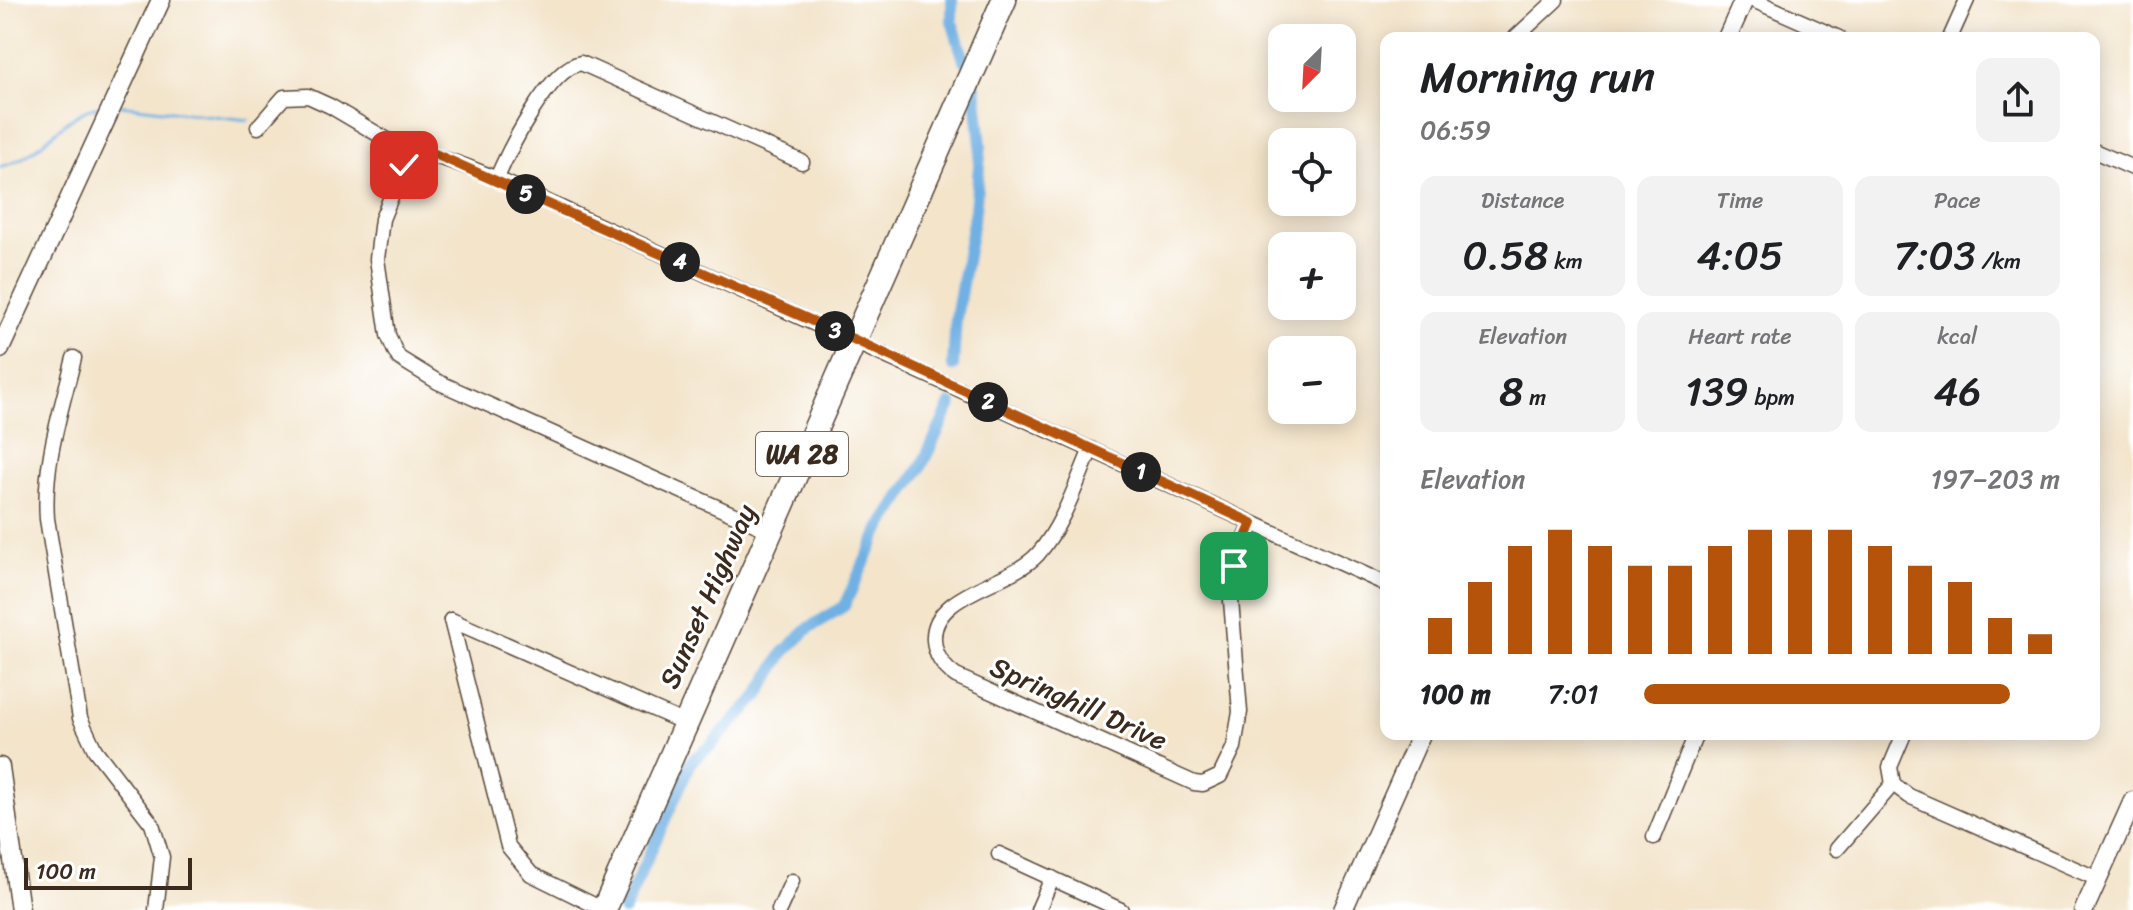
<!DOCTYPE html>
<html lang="en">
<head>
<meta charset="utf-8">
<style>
  body { margin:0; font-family:Sriracha,sans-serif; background:#f2f2f2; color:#202124; height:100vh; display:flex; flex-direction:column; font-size:30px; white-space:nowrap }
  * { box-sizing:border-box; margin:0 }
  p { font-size:26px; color:#757577 }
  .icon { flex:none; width:44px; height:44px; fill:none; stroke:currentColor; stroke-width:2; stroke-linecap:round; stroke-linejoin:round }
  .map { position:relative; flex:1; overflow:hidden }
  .side { position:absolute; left:1380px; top:32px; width:720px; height:708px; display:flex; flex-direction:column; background:#fff; border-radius:16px; box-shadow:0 4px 20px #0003 }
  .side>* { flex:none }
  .needle { width:52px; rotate:204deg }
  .tools { position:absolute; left:1268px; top:24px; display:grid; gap:16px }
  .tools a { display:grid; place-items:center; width:88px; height:88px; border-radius:16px; background:#fff; box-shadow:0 4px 20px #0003; font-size:40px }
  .scale { position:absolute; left:24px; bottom:20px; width:168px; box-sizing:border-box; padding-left:8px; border:4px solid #3b2a1e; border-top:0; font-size:22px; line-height:28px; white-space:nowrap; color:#3b2a1e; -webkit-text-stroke:6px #fff; paint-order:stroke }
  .pin { position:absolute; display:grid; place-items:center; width:68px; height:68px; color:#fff; margin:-34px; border-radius:16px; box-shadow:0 4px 12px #0006 }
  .km { position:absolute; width:40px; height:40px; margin:-20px; border-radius:50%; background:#222; color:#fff; font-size:22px; line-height:40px; text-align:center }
  .round { display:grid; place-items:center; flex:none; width:84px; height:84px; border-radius:16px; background:#f2f2f2 }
  .head { display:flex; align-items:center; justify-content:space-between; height:136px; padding:0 40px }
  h1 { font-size:44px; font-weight:600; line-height:60px }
  .metrics { display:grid; grid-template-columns:repeat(3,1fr); gap:12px; height:136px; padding:8px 40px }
  .metrics div { display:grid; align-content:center; border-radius:16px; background:#f2f2f2; text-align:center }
  .metrics b { font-size:40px; font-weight:600 }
  .metrics small { font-size:22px; font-weight:400 }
  .metrics p { font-size:22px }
  .chart { height:224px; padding:16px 40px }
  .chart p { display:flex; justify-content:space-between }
  .chart svg { width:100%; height:144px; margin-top:8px; stroke:#b45309; stroke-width:6 }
  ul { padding:0 40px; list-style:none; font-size:26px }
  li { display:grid; grid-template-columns:128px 96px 1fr; align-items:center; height:60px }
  li i { height:20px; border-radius:10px; background:#b45309 }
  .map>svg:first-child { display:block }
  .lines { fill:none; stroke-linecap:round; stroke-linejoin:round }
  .stream { stroke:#6fb0e3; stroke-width:3 }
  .canal { stroke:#6fb0e3; stroke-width:12 }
  .street-casing { stroke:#574638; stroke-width:17 }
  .secondary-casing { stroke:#574638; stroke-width:21 }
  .highway-casing { stroke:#574638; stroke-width:27 }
  .street { stroke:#fff; stroke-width:14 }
  .secondary { stroke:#fff; stroke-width:18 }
  .highway { stroke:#fff; stroke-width:24 }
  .route-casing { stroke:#fff; stroke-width:16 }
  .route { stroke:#b45309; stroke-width:10 }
  .labels { text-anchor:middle; stroke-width:6; stroke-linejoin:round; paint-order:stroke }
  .shield { fill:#fff; stroke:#766a62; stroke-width:2 }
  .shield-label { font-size:26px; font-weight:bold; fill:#3b2a1e }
  .street-label { font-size:28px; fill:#3b2a1e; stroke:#fff }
</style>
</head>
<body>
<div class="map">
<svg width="2133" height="910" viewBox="0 0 2133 910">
  <rect width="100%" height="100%" fill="#fff"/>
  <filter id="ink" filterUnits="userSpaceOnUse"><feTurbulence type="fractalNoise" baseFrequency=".0125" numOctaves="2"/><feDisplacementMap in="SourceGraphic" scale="16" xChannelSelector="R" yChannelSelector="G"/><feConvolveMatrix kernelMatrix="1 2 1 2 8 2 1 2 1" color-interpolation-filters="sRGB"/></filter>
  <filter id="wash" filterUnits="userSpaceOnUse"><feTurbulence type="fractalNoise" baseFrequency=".006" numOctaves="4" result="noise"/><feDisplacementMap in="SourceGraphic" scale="32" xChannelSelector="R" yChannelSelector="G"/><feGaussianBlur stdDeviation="1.8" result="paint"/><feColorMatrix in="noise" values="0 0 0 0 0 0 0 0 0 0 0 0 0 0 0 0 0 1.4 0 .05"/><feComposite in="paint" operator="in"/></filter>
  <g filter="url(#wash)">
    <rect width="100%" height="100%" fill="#f3e4ca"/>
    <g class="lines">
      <g class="stream">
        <path d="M120 105 248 120"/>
        <path d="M0 167C45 156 59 113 104 105"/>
      </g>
      <g class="canal">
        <path d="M952 0V21L964 60"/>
        <path d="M953 366 956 318 975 210 981 145 975 87"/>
        <path d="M624 910 692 760 708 748 758 696 783 653 809 628 844 606 880 529 921 467 951 404"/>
      </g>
    </g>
  </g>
  <g filter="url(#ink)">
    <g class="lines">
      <g class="street-casing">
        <g id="street">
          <path d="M1753 0 1839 38"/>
          <path d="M1515 38 1556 0"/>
          <path d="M1950 38 1967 0"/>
          <path d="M258 127 284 97 308 96 330 106 413 155"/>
          <path d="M2094 151 2133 168"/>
          <path d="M496 180C509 150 549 68 581 63L802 162"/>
          <path d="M74 358C61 411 43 464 47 519L80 718 95 750 152 824 162 857 156 910"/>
          <path d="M1091 449C1076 484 1063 525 1038 554 1010 585 931 593 934 640 935 656 943 667 956 676L1194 783 1203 784 1220 776 1234 747 1240 712 1230 588 1234 566 1252 523"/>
          <path d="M768 530 438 382 399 358 394 349 388 335 377 259 382 219 404 165 413 155C438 146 567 212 598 225 862 343 1124 464 1386 584"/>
          <path d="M451 620 508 846 531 874 604 910"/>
          <path d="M451 620 685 723"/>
          <path d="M1904 734 1890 767 1893 784 1909 796 2098 879"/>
          <path d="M1654 837 1696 734"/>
          <path d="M1837 849 1893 784"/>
          <path d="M999 854 1121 910"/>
          <path d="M779 910 792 881"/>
          <path d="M1038 910 1052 878"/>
        </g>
      </g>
      <g class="secondary-casing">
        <g id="secondary">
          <path d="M1727 38 1744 0"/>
          <path d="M0 349 161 0"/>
          <path d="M0 767 20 910"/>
          <path d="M1343 910 1421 734"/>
          <path d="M2084 910 2133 801"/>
        </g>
      </g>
      <g class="highway-casing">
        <path id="highway" d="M604 910 1004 0"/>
      </g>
      <use href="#street" class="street"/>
      <use href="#secondary" class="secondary"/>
      <use href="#highway" class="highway"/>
    </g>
  </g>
  <g class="lines" filter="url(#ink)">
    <g class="route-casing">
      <path id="route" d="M404 165 413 155 435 154 853 339 1252 523 1234 566"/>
    </g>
    <use href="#route" class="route"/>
  </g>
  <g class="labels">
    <rect class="shield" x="756" y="432" width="92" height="44" rx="6"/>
    <g class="shield-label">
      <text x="802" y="463">WA 28</text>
    </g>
    <g class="street-label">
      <text transform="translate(707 596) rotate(-66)" y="10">Sunset Highway</text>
      <text transform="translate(1079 703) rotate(24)" y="10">Springhill Drive</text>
    </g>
  </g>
</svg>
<div class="tools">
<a><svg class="needle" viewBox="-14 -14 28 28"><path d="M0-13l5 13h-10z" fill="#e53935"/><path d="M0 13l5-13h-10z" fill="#757577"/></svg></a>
<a><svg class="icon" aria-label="locate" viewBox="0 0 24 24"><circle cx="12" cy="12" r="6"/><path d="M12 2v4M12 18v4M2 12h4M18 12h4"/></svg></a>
<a>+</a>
<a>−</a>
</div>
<div class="scale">100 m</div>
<div class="pin" style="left:1234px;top:566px;background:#1e9e55"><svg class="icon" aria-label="arrive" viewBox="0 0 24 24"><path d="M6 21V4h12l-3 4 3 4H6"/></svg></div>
<div class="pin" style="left:404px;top:165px;background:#d93025"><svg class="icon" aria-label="check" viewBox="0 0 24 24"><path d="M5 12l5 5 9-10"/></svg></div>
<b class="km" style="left:1141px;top:472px">1</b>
<b class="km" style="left:988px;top:402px">2</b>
<b class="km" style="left:835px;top:331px">3</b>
<b class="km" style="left:680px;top:262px">4</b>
<b class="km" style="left:526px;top:194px">5</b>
<section class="side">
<div class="head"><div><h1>Morning run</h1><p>06:59</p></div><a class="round"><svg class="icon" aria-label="share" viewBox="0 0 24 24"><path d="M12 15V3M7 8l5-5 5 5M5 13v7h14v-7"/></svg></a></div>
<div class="metrics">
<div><p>Distance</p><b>0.58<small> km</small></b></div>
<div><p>Time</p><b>4:05</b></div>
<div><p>Pace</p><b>7:03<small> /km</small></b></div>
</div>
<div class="metrics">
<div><p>Elevation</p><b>8<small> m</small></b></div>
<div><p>Heart rate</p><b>139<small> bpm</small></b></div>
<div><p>kcal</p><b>46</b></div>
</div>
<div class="chart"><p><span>Elevation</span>197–203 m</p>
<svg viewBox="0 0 160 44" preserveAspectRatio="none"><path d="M5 44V33M15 44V22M25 44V11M35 44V6M45 44V11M55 44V17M65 44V17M75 44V11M85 44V6M95 44V6M105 44V6M115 44V11M125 44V17M135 44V22M145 44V33M155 44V38"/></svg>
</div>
<ul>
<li><b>100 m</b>7:01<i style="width:88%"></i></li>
</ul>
</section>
</div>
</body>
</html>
